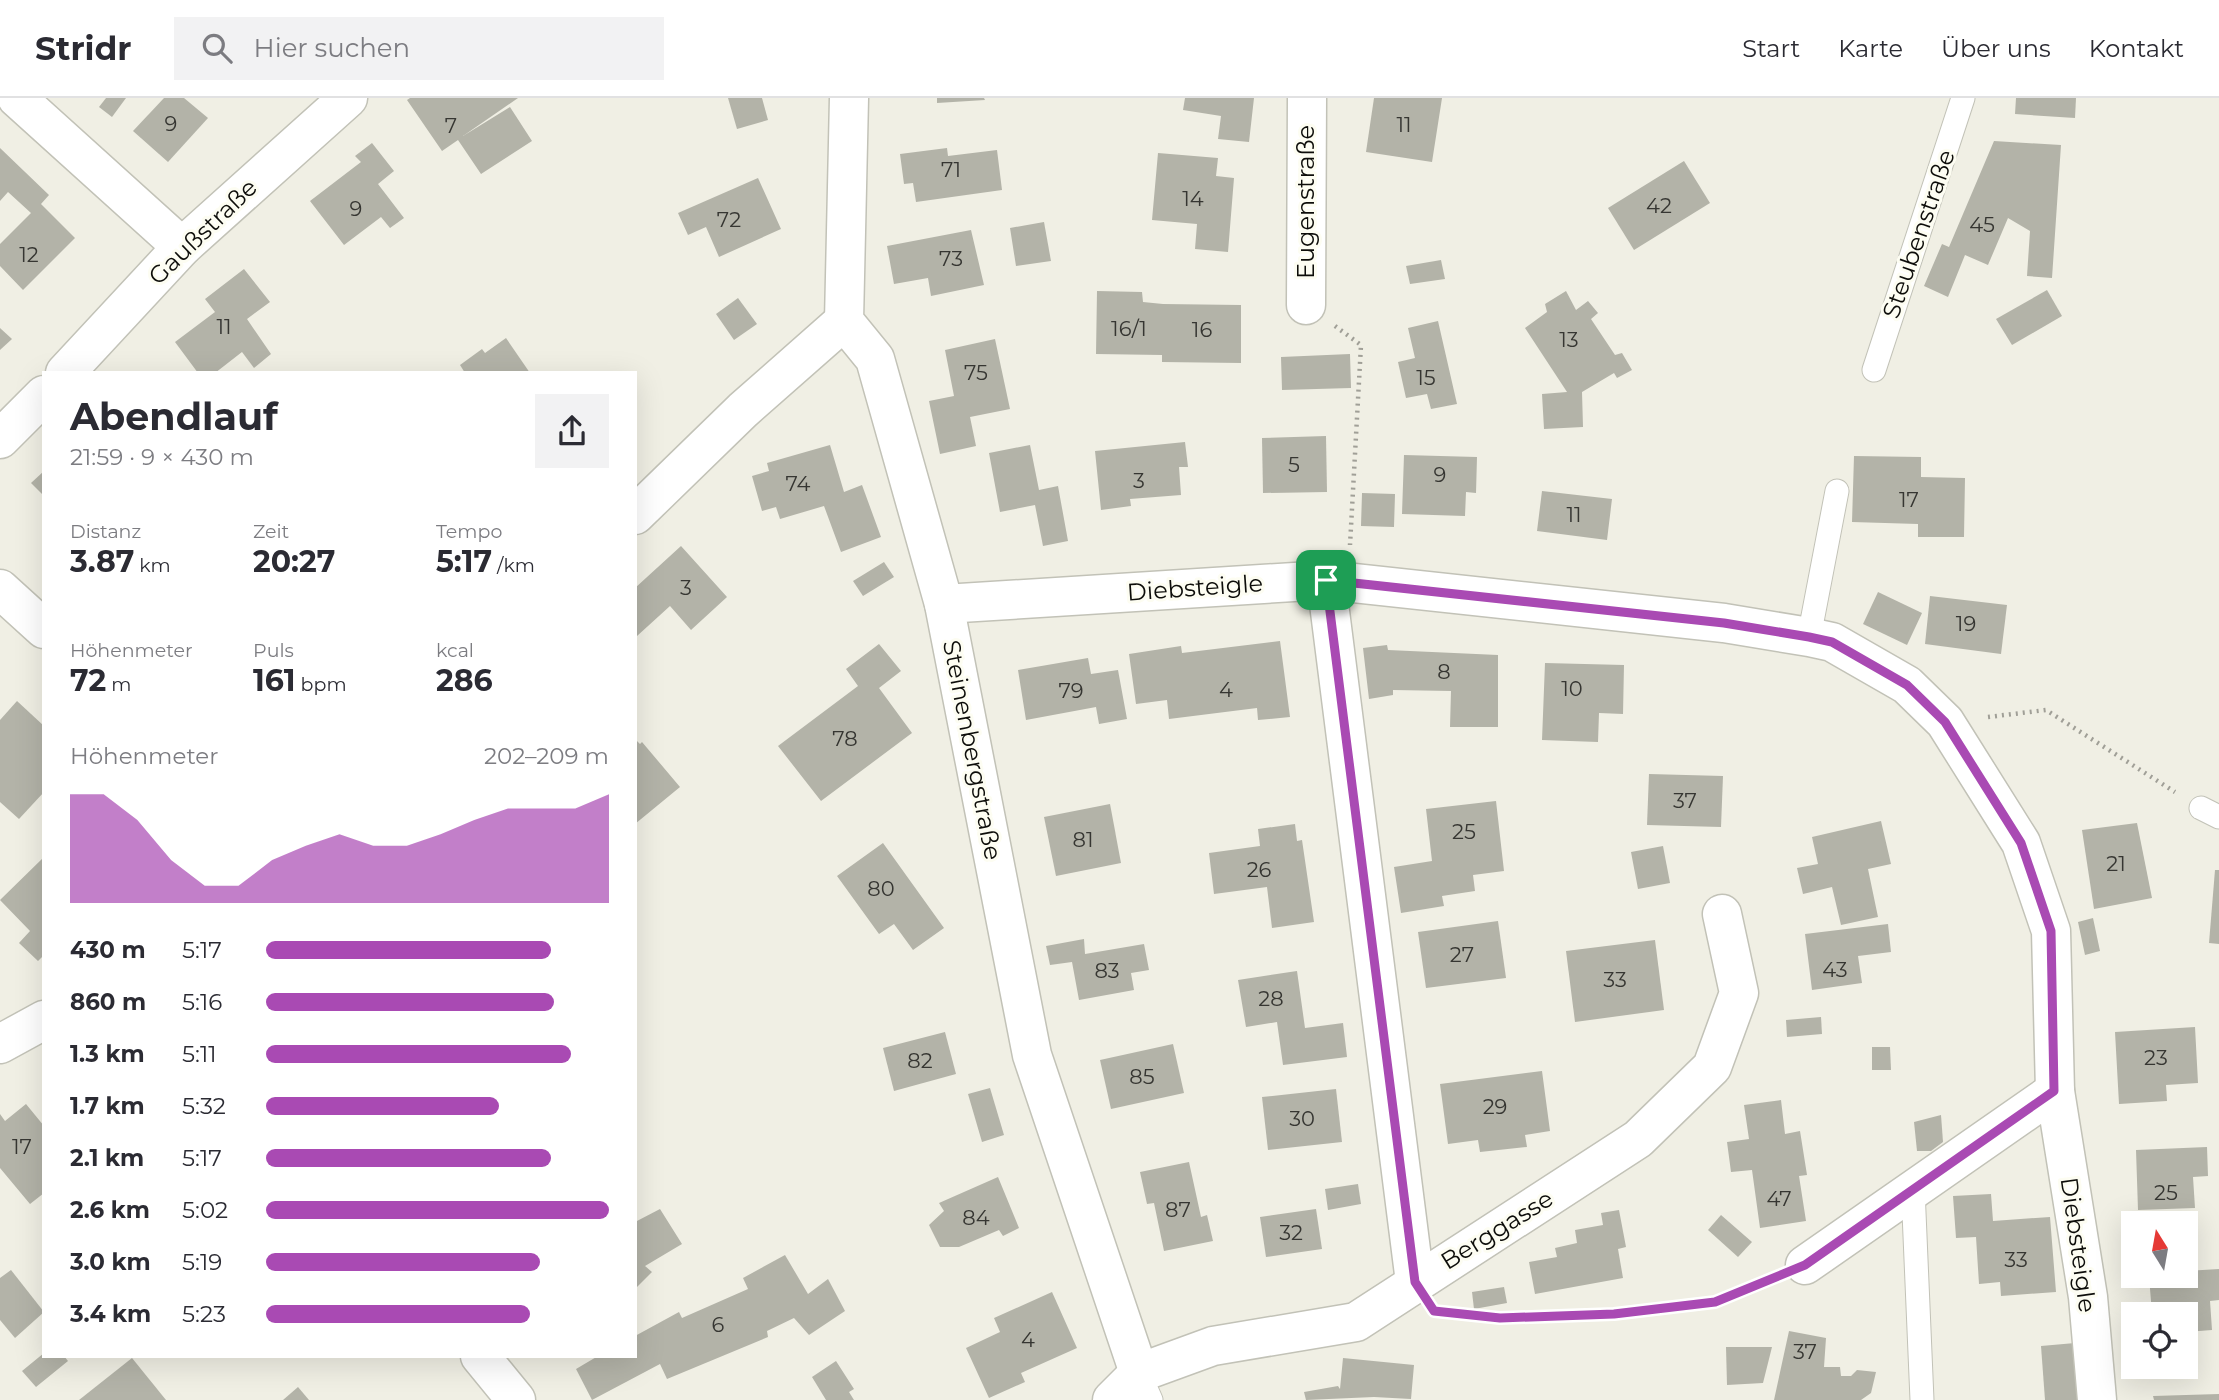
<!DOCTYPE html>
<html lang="de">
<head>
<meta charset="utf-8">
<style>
  body { margin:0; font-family:Montserrat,sans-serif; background:#f2f2f3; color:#2b2b33; height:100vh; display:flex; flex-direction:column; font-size:26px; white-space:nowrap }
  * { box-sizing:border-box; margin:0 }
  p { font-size:23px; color:#7c7c81 }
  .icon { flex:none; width:38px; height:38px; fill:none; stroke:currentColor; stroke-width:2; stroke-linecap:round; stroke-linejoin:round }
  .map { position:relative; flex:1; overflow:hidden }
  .side { position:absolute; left:42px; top:273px; width:595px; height:987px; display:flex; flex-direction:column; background:#fff; border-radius:0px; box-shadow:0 7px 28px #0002 }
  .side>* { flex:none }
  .needle { width:46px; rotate:349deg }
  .fabs { position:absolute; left:2121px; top:1113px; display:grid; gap:14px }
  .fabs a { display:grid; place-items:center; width:77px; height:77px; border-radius:0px; background:#fff; box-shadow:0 7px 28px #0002; font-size:35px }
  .pin { position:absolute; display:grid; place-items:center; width:60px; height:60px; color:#fff; margin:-30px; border-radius:14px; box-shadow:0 4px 10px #0006 }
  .round { display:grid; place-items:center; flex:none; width:74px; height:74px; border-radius:0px; background:#f2f2f3 }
  .summary { display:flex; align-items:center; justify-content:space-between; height:119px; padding:0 28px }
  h1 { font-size:38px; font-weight:700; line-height:52px }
  .metrics { display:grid; grid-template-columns:repeat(3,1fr); gap:10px; height:119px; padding:7px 28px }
  .metrics div { display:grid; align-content:center }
  .metrics b { font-size:30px; font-weight:700 }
  .metrics small { font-size:19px; font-weight:400 }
  .metrics p { font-size:19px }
  .chart { height:196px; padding:14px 28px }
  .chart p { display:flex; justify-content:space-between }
  .chart svg { width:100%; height:126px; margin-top:7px; fill:#a94ab3; opacity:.7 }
  ul { padding:0 28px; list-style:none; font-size:23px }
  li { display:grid; grid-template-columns:112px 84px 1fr; align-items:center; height:52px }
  li i { height:18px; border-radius:9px; background:#a94ab3 }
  header { display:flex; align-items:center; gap:42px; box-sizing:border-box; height:98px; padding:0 35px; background:#fff; border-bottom:2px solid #e1e1e2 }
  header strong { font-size:33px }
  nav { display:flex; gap:38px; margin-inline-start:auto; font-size:24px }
  .search { width:490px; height:63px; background:#f2f2f3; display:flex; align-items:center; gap:18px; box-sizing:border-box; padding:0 24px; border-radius:0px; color:#7c7c81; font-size:26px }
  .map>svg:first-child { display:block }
  .building { fill:#b3b3a8 }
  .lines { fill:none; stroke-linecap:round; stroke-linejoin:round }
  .service-casing { stroke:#c2c2b7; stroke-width:25 }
  .minor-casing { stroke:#c2c2b7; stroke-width:41 }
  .path { stroke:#a09f97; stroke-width:4.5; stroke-dasharray:2 5; stroke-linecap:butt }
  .service { stroke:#fff; stroke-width:23 }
  .minor { stroke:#fff; stroke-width:38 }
  .route-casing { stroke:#fff; stroke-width:14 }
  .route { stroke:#a94ab3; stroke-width:9 }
  .labels { text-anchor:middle; stroke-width:6; stroke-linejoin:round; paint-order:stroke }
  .number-label { font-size:21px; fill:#363632 }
  .street-label { font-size:24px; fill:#0d0d0a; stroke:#fdfdf2 }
</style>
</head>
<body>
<header>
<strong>Stridr</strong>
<div class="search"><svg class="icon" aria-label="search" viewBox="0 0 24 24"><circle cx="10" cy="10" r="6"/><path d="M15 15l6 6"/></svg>Hier suchen</div>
<nav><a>Start</a><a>Karte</a><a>Über uns</a><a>Kontakt</a></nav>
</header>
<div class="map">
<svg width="2219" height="1302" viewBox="0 0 2219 1302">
  <rect width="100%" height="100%" fill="#f0efe4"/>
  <g class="building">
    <path d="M106 0H126L112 19 99 9Z"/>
    <path d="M164 0H184L208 20 168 64 133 33Z"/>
    <path d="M410 0H518L463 38 510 9 532 43 481 76 458 42 442 53 407 2Z"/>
    <path d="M728 0H762L768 22 737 31Z"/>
    <path d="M937 0H984L985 2 937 5Z"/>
    <path d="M1185 0H1254L1249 44 1218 41 1221 18 1183 12Z"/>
    <path d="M1374 0H1442L1432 64 1366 54Z"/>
    <path d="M2016 0H2076L2075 20 2015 16Z"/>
    <path d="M1994 43 2061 47 2052 180 2027 178 2030 133 2008 120 1988 167 1965 157 1948 199 1924 188 1942 146 1949 149Z"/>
    <path d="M372 45 394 73 378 86 404 120 390 130 381 119 344 147 310 103 361 64 355 58Z"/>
    <path d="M0 50 49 97 41 106 75 140 23 192 0 168V146L31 115 8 94 0 103Z"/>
    <path d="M947 50 948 58 997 52 1002 92 916 104 913 85 904 86 900 56Z"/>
    <path d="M1158 55 1218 60 1216 78 1234 80 1228 154 1195 151 1197 126 1152 122Z"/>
    <path d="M1684 63 1710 105 1634 152 1608 110Z"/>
    <path d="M758 80 781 131 719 159 706 129 688 137 678 115Z"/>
    <path d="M1044 124 1051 163 1016 168 1010 130Z"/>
    <path d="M971 132 984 187 931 198 928 180 894 186 887 148Z"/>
    <path d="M1441 162 1445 181 1410 186 1406 168Z"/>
    <path d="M244 171 270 204 247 221 271 256 254 270 242 254 215 275H198L175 244 215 214 205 201Z"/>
    <path d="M2047 192 2062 218 2012 247 1996 221Z"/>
    <path d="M1097 193 1142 194 1143 204 1163 206 1241 207V265L1162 264V257L1096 256Z"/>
    <path d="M1566 193 1576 212 1588 203 1598 215 1591 221 1615 257 1622 255 1632 272 1617 280 1614 275 1582 294 1583 329 1544 331 1542 296 1567 294 1525 230 1547 214 1545 206Z"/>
    <path d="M738 200 757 226 734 242 716 216Z"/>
    <path d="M1438 223 1457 306 1431 311 1427 296 1406 300 1398 264 1415 260 1408 230Z"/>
    <path d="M0 230 12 241 0 252Z"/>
    <path d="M506 240 530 275H465L460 267 482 251 485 255Z"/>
    <path d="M995 241 1010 311 970 319 976 348 940 356 929 303 954 298 945 252Z"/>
    <path d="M1350 256 1351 290 1282 292 1281 259Z"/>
    <path d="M1326 338 1327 394 1263 395 1262 340Z"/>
    <path d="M1185 344 1188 369H1179L1181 397 1130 401 1131 408 1101 412 1095 353Z"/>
    <path d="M830 347 844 394 862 387 881 439 841 454 824 408 780 421 776 409 762 413 752 378 769 373 767 365Z"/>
    <path d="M1030 347 1039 392 1058 388 1068 443 1043 448 1035 407 1000 414 989 355Z"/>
    <path d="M1404 357 1477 359 1476 395 1466 394 1465 418 1402 416Z"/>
    <path d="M1854 358 1921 359V379L1965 380 1964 439H1918V426L1852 424Z"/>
    <path d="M44 373V398L31 385Z"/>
    <path d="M1542 393 1612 401 1607 442 1537 433Z"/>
    <path d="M1362 395 1395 396 1394 429 1361 428Z"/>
    <path d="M681 448 727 499 691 532 670 508 637 538 635 490Z"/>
    <path d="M884 464 894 479 863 498 853 483Z"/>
    <path d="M1878 494 1922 515 1907 547 1863 526Z"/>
    <path d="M1930 498 2007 507 2001 556 1925 546Z"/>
    <path d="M1280 543 1290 619 1258 622 1257 610 1169 621 1167 602 1136 606 1129 556 1181 548 1182 555Z"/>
    <path d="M879 546 901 573 879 590 912 635 821 703 778 648 858 588 846 571Z"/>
    <path d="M1387 547 1388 552 1498 557V629H1450L1451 593 1393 592V597L1369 601 1363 550Z"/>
    <path d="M1088 560 1091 576 1118 572 1127 621 1099 626 1096 609 1026 622 1018 572Z"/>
    <path d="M1545 565 1624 567 1623 616 1599 615 1598 644 1542 642Z"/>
    <path d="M17 603 44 628V694L19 721 0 704V622Z"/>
    <path d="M635 641 640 646 642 644 680 689 635 726Z"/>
    <path d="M1649 676 1723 678 1721 729 1647 727Z"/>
    <path d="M1496 703 1504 773 1473 777 1475 793 1442 798 1444 808 1401 815 1394 769 1432 763 1426 711Z"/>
    <path d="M1110 706 1121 765 1056 778 1044 719Z"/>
    <path d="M1881 723 1891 766 1868 771 1878 819 1841 827 1832 789 1803 796 1797 770 1818 766 1812 739Z"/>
    <path d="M2137 725 2152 800 2094 811 2082 732Z"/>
    <path d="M1295 726 1297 743 1302 742 1314 824 1272 830 1267 789 1214 796 1209 755 1260 748 1258 731Z"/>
    <path d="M883 745 944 830 913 852 894 826 879 836 837 778Z"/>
    <path d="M1663 748 1670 785 1638 791 1631 754Z"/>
    <path d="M44 759V857L38 863 19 845 30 833 0 802Z"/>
    <path d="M2215 772H2219V846L2209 845Z"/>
    <path d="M2093 820 2100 853 2085 857 2078 824Z"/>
    <path d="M1498 823 1506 880 1426 890 1418 834Z"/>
    <path d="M1888 826 1891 854 1858 858 1862 885 1812 892 1805 836Z"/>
    <path d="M1084 841 1085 856 1144 846 1149 872 1131 875 1134 892 1079 902 1072 864 1050 867 1046 848Z"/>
    <path d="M1655 842 1664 912 1575 924 1566 853Z"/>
    <path d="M1297 873 1305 930 1343 925 1347 959 1283 967 1277 924 1246 929 1238 882Z"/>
    <path d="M1821 919 1822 936 1787 939 1786 922Z"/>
    <path d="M2195 929 2198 985 2166 987 2167 1003 2119 1006 2115 934Z"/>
    <path d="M945 934 956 976 894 993 883 950Z"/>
    <path d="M1173 946 1184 995 1111 1011 1100 962Z"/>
    <path d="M1872 949H1890L1891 972H1872Z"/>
    <path d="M1542 973 1550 1033 1525 1037 1527 1049 1480 1054 1478 1042 1448 1046 1440 986Z"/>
    <path d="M990 990 1004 1037 982 1044 968 996Z"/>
    <path d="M1336 991 1342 1044 1268 1052 1262 999Z"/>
    <path d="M1781 1002 1785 1036 1800 1033 1807 1077 1799 1078 1806 1123 1760 1130 1752 1072 1731 1074 1727 1044 1749 1041 1744 1007Z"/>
    <path d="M26 1006 44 1028V1095L30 1106 0 1070V1016L5 1023Z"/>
    <path d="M1941 1017 1943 1044 1931 1053H1917L1914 1024Z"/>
    <path d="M2207 1049 2208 1078 2193 1079 2195 1110 2138 1112 2136 1052Z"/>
    <path d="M1189 1064 1201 1119 1207 1117 1213 1143 1164 1153 1154 1105 1147 1106 1140 1074Z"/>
    <path d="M998 1079 1019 1130 1003 1138 999 1132 959 1149H940L929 1127 944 1113 939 1105Z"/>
    <path d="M1358 1086 1361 1106 1328 1112 1325 1091Z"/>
    <path d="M1991 1096 1993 1123 2050 1119 2056 1194 2001 1198 2000 1184 1979 1186 1976 1139 1956 1140 1953 1098Z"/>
    <path d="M660 1111 682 1146 645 1168 652 1174 635 1191V1124Z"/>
    <path d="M1316 1111 1322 1151 1266 1159 1260 1119Z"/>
    <path d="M1619 1112 1626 1149 1618 1151 1623 1180 1535 1196 1529 1164 1557 1159 1555 1150 1577 1145 1575 1132 1603 1127 1601 1115Z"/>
    <path d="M1721 1117 1752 1144 1738 1159 1708 1132Z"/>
    <path d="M785 1157 808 1196 828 1181 845 1213 809 1237 794 1220 767 1233 768 1239 667 1281 660 1266 592 1302 576 1271 598 1258H635V1238L679 1214 682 1220 748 1191 743 1180Z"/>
    <path d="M2219 1171V1202L2210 1203 2212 1232 2186 1234V1216H2152L2149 1178H2186V1173Z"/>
    <path d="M11 1172 44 1214 15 1240 0 1222V1180Z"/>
    <path d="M1504 1189 1507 1205 1474 1211 1472 1194Z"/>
    <path d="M1052 1194 1077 1250 1021 1275 1025 1284 989 1300 966 1250 1000 1234 994 1220Z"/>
    <path d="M1789 1233 1826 1240 1824 1269H1840L1841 1278H1851L1857 1272 1876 1274 1871 1295 1861 1302H1774Z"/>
    <path d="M2075 1245 2079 1302H2045L2041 1248Z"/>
    <path d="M1726 1249H1772L1763 1285 1727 1287Z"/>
    <path d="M44 1255V1258H64L68 1263 36 1289 22 1273Z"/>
    <path d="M132 1260 166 1302H79Z"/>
    <path d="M1343 1260 1414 1267 1411 1301 1374 1299 1306 1302 1304 1294 1338 1288 1340 1291Z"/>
    <path d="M836 1263 854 1291 849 1294 854 1302H826L812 1279Z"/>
    <path d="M298 1289 309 1302H283Z"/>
    <path d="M2219 1296V1302H2154L2153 1298Z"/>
  </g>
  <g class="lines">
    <g class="service-casing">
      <g id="service">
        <path d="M1874 272 1963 0"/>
        <path d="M1809 539 1837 393"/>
        <path d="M2201 710 2219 719"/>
        <path d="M1913 1091 1922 1302"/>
        <path d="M1139 1275 1151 1302"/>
      </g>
    </g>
    <g class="minor-casing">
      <g id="minor">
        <path d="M17 0 182 149"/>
        <path d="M849 0 844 223 875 261 944 506 1032 957 1139 1275"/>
        <path d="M1306 207 1307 0"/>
        <path d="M65 275 182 149 348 0"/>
        <path d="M0 341 44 297"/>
        <path d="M635 417 743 312 844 223"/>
        <path d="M1326 482 1415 1184"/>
        <path d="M0 491 44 531"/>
        <path d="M944 506 1326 482 1724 525 1809 539 1832 544 1907 587 1945 624 2021 745 2051 833 2055 993 2088 1199 2097 1302"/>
        <path d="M0 946 44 922"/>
        <path d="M1805 1167 2055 993"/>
        <path d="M480 1258 516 1302"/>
        <path d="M1112 1302 1139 1275 1213 1248 1356 1224 1638 1041 1712 969 1739 895 1722 816"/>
      </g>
    </g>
    <g class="path">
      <path d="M1335 228 1361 247 1350 447"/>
      <path d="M1988 619 2046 612 2175 694"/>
      <path d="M1443 1214 1500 1220 1614 1216 1715 1204 1771 1181"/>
    </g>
    <use href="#service" class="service"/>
    <use href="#minor" class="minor"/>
  </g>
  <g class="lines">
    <g class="route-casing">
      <path id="route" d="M1326 482 1724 525 1809 539 1832 544 1907 587 1945 624 2021 745 2051 833 2054 993 1805 1167 1715 1204 1614 1216 1500 1220 1434 1213 1415 1184Z"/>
    </g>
    <use href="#route" class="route"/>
  </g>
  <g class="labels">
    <g class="number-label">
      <text x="171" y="33">9</text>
      <text x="1404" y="34">11</text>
      <text x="451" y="35">7</text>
      <text x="951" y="79">71</text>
      <text x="1193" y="108">14</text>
      <text x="1659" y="115">42</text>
      <text x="356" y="118">9</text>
      <text x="729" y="129">72</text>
      <text x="1982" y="134">45</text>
      <text x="29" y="164">12</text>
      <text x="951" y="168">73</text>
      <text x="224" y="236">11</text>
      <text x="1129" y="238">16/1</text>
      <text x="1202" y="239">16</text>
      <text x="1569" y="249">13</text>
      <text x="976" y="282">75</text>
      <text x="1426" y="287">15</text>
      <text x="1294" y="374">5</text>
      <text x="1440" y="384">9</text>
      <text x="1139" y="390">3</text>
      <text x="798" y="393">74</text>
      <text x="1909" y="409">17</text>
      <text x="1574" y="424">11</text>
      <text x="686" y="497">3</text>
      <text x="1966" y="533">19</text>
      <text x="1444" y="581">8</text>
      <text x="1572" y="598">10</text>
      <text x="1226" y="599">4</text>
      <text x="1071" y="600">79</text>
      <text x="845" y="648">78</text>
      <text x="1685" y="710">37</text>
      <text x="1464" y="741">25</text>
      <text x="1083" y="749">81</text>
      <text x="2116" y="773">21</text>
      <text x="1259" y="779">26</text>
      <text x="881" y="798">80</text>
      <text x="1462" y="864">27</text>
      <text x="1835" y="879">43</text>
      <text x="1107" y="880">83</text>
      <text x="1615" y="889">33</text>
      <text x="1271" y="908">28</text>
      <text x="2156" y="967">23</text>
      <text x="920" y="970">82</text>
      <text x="1142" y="986">85</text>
      <text x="1495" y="1016">29</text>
      <text x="1302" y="1028">30</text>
      <text x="22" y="1056">17</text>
      <text x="2166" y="1102">25</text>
      <text x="1779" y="1108">47</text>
      <text x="1178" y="1119">87</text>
      <text x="976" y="1127">84</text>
      <text x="1291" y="1142">32</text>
      <text x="2016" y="1169">33</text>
      <text x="718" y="1234">6</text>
      <text x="1028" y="1249">4</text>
      <text x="1805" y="1261">37</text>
    </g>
    <g class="street-label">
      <text transform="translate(1306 104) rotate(-90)" y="8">Eugenstraße</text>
      <text transform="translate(203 134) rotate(-44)" y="8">Gaußstraße</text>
      <text transform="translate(1919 136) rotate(-71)" y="8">Steubenstraße</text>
      <text transform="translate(1195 490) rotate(-4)" y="8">Diebsteigle</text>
      <text transform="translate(972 652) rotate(79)" y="8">Steinenbergstraße</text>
      <text transform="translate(1497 1132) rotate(-32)" y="8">Berggasse</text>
      <text transform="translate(2078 1147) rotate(82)" y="8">Diebsteigle</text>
    </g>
  </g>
</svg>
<div class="fabs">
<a><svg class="needle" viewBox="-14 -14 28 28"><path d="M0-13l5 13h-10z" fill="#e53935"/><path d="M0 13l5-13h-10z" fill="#7c7c81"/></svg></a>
<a><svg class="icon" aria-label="locate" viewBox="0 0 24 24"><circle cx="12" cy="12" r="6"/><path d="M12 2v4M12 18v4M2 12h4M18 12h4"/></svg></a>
</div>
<div class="pin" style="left:1326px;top:482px;background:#1e9e55"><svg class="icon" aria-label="arrive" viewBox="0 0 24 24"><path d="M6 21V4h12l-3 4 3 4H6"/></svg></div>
<section class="side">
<div class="summary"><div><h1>Abendlauf</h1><p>21:59 · 9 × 430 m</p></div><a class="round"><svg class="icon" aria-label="share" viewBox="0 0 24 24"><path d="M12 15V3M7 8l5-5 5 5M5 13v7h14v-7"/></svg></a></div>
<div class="metrics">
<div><p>Distanz</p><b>3.87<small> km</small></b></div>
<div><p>Zeit</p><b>20:27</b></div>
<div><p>Tempo</p><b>5:17<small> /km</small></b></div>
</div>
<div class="metrics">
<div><p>Höhenmeter</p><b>72<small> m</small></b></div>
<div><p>Puls</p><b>161<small> bpm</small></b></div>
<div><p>kcal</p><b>286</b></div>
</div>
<div class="chart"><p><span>Höhenmeter</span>202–209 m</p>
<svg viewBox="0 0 160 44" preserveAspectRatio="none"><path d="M0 44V6L10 6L20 15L30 29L40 38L50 38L60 29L70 24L80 20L90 24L100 24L110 20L120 15L130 11L140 11L150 11L160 6V44z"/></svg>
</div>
<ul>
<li><b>430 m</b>5:17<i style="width:83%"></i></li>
<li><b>860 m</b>5:16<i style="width:84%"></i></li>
<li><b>1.3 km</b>5:11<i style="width:89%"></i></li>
<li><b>1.7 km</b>5:32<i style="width:68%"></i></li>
<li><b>2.1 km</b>5:17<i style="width:83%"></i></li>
<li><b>2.6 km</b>5:02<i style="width:100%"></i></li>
<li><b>3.0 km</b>5:19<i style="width:80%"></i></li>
<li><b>3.4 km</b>5:23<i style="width:77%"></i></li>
</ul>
</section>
</div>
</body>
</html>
